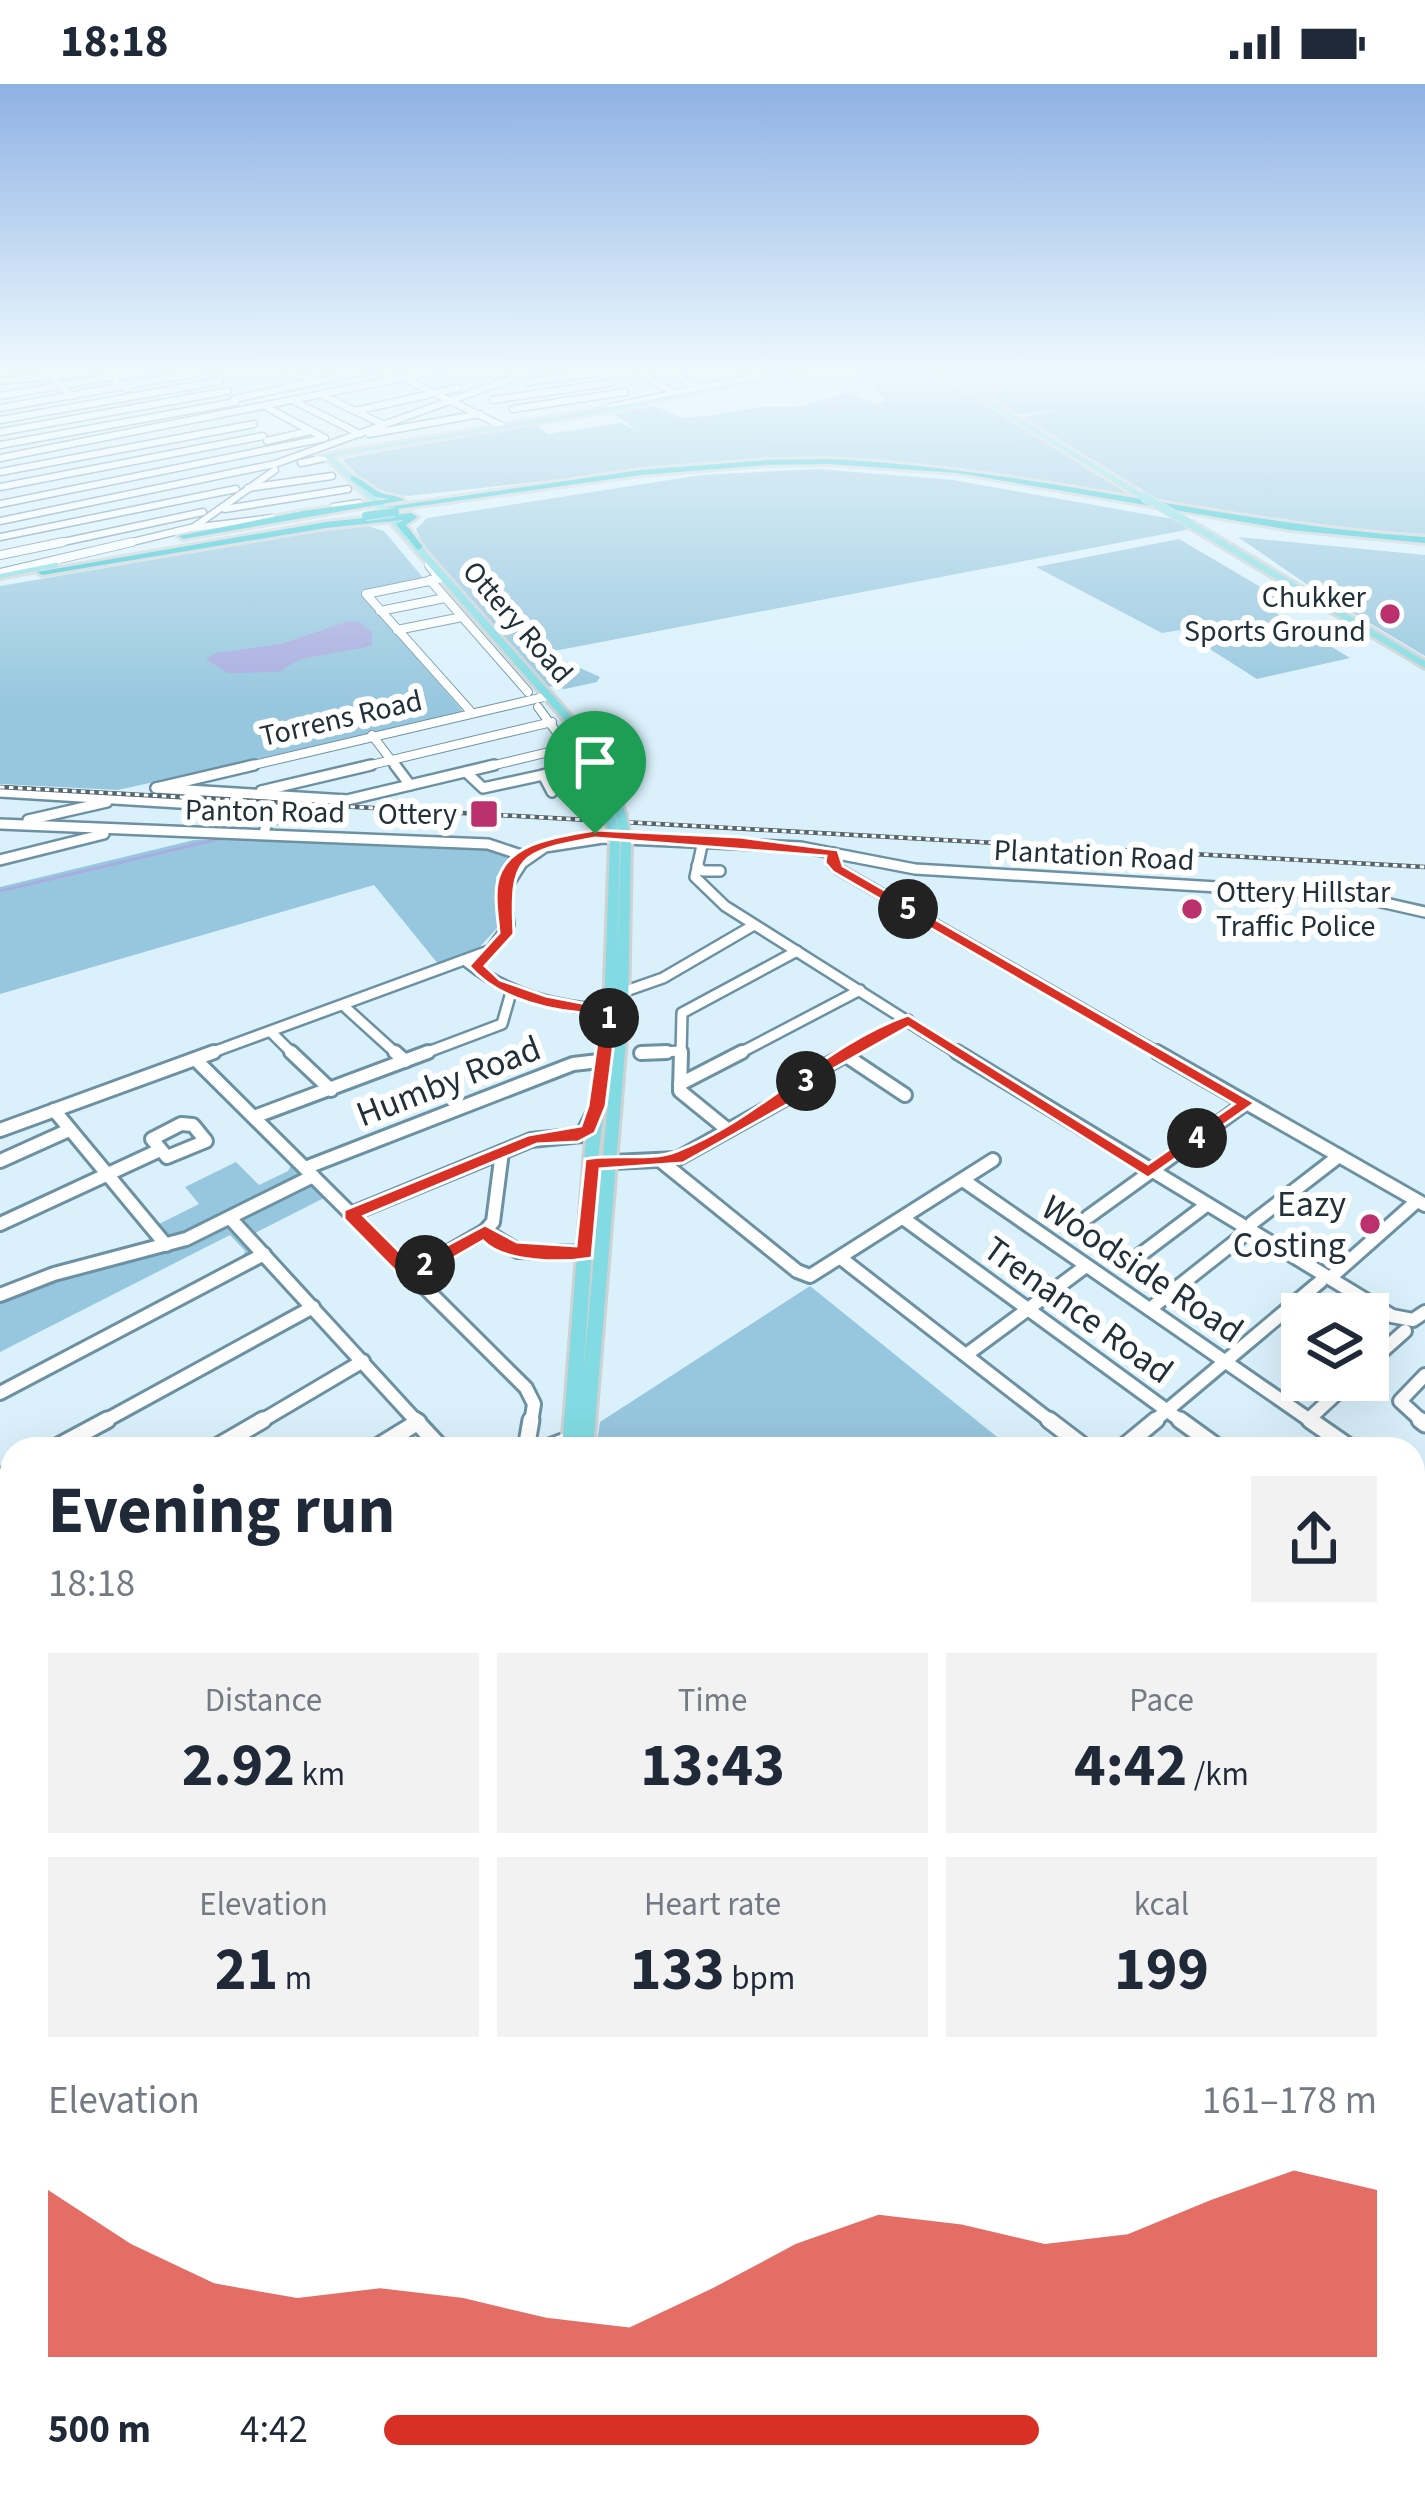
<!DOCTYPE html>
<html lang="en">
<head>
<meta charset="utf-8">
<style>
  body { margin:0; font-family:"Source Sans 3",sans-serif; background:#f2f2f3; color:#1f2937; height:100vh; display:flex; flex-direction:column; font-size:45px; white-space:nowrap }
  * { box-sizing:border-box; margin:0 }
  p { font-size:39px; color:#747a83 }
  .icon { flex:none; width:66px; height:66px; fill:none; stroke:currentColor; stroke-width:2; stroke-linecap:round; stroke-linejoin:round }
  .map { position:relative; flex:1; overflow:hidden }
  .details { position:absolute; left:0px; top:1353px; width:1425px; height:1065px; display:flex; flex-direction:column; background:#fff; border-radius:36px 36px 0 0; box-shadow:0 12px 48px #0002 }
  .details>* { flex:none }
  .tools { position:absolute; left:1281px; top:1209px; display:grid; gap:24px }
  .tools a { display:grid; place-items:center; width:108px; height:108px; border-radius:0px; background:#fff; box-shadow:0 12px 48px #0002; font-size:60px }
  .pin { position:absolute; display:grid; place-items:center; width:102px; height:102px; color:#fff; margin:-123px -51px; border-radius:50% 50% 50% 0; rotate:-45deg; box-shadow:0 0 12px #0007 }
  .pin .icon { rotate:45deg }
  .km { position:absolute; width:60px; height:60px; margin:-30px; border-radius:50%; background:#222; color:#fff; font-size:33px; line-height:60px; text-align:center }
  .round { display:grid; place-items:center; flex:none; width:126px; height:126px; border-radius:0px; background:#f2f2f3 }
  .headline { display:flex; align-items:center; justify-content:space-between; height:204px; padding:0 48px }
  h1 { font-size:66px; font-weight:700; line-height:90px }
  .figures { display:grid; grid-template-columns:repeat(3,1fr); gap:18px; height:204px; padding:12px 48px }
  .figures div { display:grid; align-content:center; border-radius:0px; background:#f2f2f3; text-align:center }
  .figures b { font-size:60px; font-weight:700 }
  .figures small { font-size:33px; font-weight:400 }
  .figures p { font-size:33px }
  .chart { height:336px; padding:24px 48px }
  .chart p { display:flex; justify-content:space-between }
  .chart svg { width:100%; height:216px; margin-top:12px; fill:#d93025; opacity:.7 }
  ul { padding:0 48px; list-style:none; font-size:39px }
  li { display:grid; grid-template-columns:192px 144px 1fr; align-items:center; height:90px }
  li i { height:30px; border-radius:15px; background:#d93025 }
  .status { display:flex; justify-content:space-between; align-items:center; height:84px; padding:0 60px; background:#fff; direction:ltr }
  .status svg { height:33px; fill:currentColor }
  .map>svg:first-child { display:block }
  .green { fill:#97c7de }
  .water { fill:#a8acdf }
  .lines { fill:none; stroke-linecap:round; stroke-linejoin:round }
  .stream { stroke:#a8acdf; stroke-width:3 }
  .minor-far5-casing { stroke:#6c91a2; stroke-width:9 }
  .minor-far4-casing { stroke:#6c91a2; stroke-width:10 }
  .minor-far3-casing { stroke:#6c91a2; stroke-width:14 }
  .minor-far2-casing { stroke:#6c91a2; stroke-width:18 }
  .minor-far1-casing { stroke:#6c91a2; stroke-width:21 }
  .minor-casing { stroke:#6c91a2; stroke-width:26 }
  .major-casing { stroke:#ced2d3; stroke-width:6 }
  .highway-casing { stroke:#ced2d3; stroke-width:6 }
  .minor-far5 { stroke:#fff; stroke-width:6 }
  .minor-far4 { stroke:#fff; stroke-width:8 }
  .minor-far3 { stroke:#fff; stroke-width:9 }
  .minor-far2 { stroke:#fff; stroke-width:12 }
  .minor-far1 { stroke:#fff; stroke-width:15 }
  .minor { stroke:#fff; stroke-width:20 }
  .major { fill:#82dbe2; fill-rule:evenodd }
  .highway { fill:#2ec3ce; fill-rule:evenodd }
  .rail-casing { stroke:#53646d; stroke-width:4.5 }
  .rail { stroke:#fff; stroke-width:3; stroke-dasharray:4.5; stroke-linecap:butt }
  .major-bridge-far1-casing { stroke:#ced2d3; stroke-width:10; stroke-linecap:butt }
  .major-bridge-casing { stroke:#ced2d3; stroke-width:15; stroke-linecap:butt }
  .highway-bridge-casing { stroke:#ced2d3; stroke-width:10; stroke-linecap:butt }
  .major-bridge-far1 { stroke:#82dbe2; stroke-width:8 }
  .major-bridge { stroke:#82dbe2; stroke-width:10 }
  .highway-bridge { stroke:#2ec3ce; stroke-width:8 }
  .route { fill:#d93025; stroke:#fff; stroke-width:3; fill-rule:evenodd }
  .poi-dot { fill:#ba316d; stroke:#fff; stroke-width:4.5 }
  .labels { text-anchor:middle; stroke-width:12; stroke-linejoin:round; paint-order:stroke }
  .far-poi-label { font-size:30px; fill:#223139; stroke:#fff; text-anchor:end }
  .far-street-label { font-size:30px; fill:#223139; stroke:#fff }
  .street-label { font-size:36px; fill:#223139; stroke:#fff }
  .poi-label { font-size:36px; fill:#223139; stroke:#fff; text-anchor:end }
</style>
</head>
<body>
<div class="status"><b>18:18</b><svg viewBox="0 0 49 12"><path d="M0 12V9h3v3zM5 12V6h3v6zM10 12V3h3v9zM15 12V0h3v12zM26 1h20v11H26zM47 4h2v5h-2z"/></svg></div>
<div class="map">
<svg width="1425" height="2416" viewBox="0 0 1425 2416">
  <rect width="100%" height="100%" fill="#daf1fc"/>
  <g class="green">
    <path d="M890 285H931L1139 414 922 381 812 375 700 380 408 412C376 408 363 398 342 375L535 340 548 350 621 339 637 346 614 330 655 322 682 334 707 332 762 323H795L849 309 877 320 887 317 857 289Z"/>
    <path d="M945 285H1425V450L1323 443 1164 419 1023 333 1061 326 1018 330Z"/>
    <path d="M818 385 953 396 1173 435 1191 445 554 567 549 570 600 593 597 598 565 605 547 602 426 468 416 445 427 434 701 391Z"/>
    <path d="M360 440 384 447 424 495 361 510 462 626 459 630 118 706 0 700V502Z"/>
    <path d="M1238 453 1425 471V572L1324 512Z"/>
    <path d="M1179 455 1281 515 1261 520 1350 574 1257 595 1180 546 1162 549 1036 483Z"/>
    <path d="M297 753 489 764 508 774 496 793 498 843 475 868 439 881 374 801 0 910V803L194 756Z"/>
    <path d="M236 1078 259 1101 288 1087 293 1078 303 1093 207 1142 168 1155 155 1142 199 1120 185 1103Z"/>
    <path d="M310 1097 328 1112 251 1151 239 1137Z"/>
    <path d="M225 1140H230L253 1170 227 1187 224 1184 242 1175 245 1167 230 1151 0 1268V1214Z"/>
    <path d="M810 1202 1012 1365H596L600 1338Z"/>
    <path d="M1413 1685 1425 1695V2416H1370L1361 2406H1413Z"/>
    <path d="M12 2283V2406H60L55 2416H0V2293Z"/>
    <path d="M284 2406H1102L1095 2416H289Z"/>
  </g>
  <path class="water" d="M349 537 360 538 372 548V562L300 575 279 588 228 589 206 575 216 569 281 560Z"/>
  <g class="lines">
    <g class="stream">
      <path d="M850 311 835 315 827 324 896 327"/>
      <path d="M354 720 431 701"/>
      <path d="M276 739 338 723"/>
      <path d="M0 807 223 754"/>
    </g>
    <g class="minor-far5-casing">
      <g id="minor-far5">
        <path d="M42 285 72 312"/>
        <path d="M280 285 312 297"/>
        <path d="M632 285 673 308"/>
        <path d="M664 285 695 302"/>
        <path d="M104 288 127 305"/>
        <path d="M405 295 502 342"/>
        <path d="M0 297 94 288"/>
        <path d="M528 298 596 289"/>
        <path d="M0 312 157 285"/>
        <path d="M324 312 384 341"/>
        <path d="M234 315 377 285"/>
        <path d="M493 316 610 299"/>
        <path d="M296 318 360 350"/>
        <path d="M611 323 759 292 754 287"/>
        <path d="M0 324 219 285"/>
        <path d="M268 324 324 354"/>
        <path d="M513 325 625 308"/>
        <path d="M355 327 458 304"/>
        <path d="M0 336 220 297"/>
        <path d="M0 348 228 307"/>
        <path d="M369 350 480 330"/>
        <path d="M267 357 310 347"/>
        <path d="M0 361 236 318"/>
        <path d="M0 374 448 285"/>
        <path d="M301 379 324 374"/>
        <path d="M0 388 254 340"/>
        <path d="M0 403 263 352"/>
        <path d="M248 404 332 392"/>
        <path d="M0 420 325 354"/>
        <path d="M334 423 359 419"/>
        <path d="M225 425 348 405"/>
        <path d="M0 437 275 380 538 285"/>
        <path d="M192 444 272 434"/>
        <path d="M0 453 236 405"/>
        <path d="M49 461 203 428"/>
        <path d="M120 461 194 443 275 386"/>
      </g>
    </g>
    <g class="minor-far4-casing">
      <g id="minor-far4">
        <path d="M0 471 63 458"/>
        <path d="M429 481 439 495 366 510 472 629"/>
        <path d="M0 489 132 458"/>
        <path d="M430 496 528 608"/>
        <path d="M380 527 445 514"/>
        <path d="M397 546 462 533"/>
        <path d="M538 623 580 680 567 684"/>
        <path d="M372 651 397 684"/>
        <path d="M241 684 548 612"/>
        <path d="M358 684 552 638"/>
        <path d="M482 684 570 663"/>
      </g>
    </g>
    <g class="minor-far3-casing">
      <g id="minor-far3">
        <path d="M395 681 410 701"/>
        <path d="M578 682 590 710"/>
        <path d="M466 688 483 704 543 691"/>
        <path d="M156 704 347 716 494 681"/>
        <path d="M156 704 254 681"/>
        <path d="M261 707 371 681"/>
        <path d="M0 708 294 726"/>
        <path d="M552 708 543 691 577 681"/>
        <path d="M28 736 107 718"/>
        <path d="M0 740 488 760 527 773"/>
        <path d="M264 749 267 738 295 726"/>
        <path d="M703 757 695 793 725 822 961 971"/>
        <path d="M833 769 832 779 838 785 1162 971"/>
        <path d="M0 776 104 750"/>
        <path d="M697 782 703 787H720"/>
        <path d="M506 804 522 779 545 763 603 754 801 763 915 785 1350 811 1425 828"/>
        <path d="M467 878C510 912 557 923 610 926"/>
        <path d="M623 908 663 894 754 841"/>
        <path d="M345 923 398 971"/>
        <path d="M272 949 294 971"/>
        <path d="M641 969 681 967"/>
        <path d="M205 971 491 866 509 841 504 798"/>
        <path d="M420 971 502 940 510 912"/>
        <path d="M681 971 682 929 797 867"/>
        <path d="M736 971 860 906"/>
        <path d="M846 971 908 936"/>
      </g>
    </g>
    <g class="minor-far2-casing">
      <g id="minor-far2">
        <path d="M291 968 331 1006"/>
        <path d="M395 968 405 977"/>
        <path d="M681 968 680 1007 728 1046"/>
        <path d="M957 968 1392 1232 1413 1236 1425 1228"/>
        <path d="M1157 968 1425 1121"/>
        <path d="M641 969 667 968"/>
        <path d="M845 971 905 1011"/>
        <path d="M196 976 526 1304 534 1320 531 1339"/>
        <path d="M680 1000 742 968"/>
        <path d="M54 1026 166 1161"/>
        <path d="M254 1033 428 968"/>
        <path d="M181 1040 193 1041 206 1057 167 1073 152 1055Z"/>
        <path d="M0 1046 214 968"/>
        <path d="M0 1077 69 1046"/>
        <path d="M661 1077 797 1187 810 1192 993 1076"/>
        <path d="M591 1079 677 1075 793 1010 820 985 851 968"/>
        <path d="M305 1084 573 980 608 976"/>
        <path d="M963 1096 1314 1339"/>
        <path d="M351 1130 531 1056 582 1051 592 1032"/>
        <path d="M1088 1133 1246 1019"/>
        <path d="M230 1134 418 1339"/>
        <path d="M903 1134 1184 1339"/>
        <path d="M0 1140 160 1066"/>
        <path d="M485 1147 518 1167 585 1169"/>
        <path d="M485 1147 493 1138 502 1068"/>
        <path d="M1249 1147 1252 1139 1339 1072"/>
        <path d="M1140 1171 1205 1122"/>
        <path d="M842 1175 1053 1339"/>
        <path d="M410 1190 485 1147"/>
        <path d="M1330 1194 1417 1117"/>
        <path d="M0 1211 54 1190 186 1155 313 1092"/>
        <path d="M1150 1225 1241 1153"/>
        <path d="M966 1271 1086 1182"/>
        <path d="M1368 1280 1405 1247"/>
        <path d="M0 1309 264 1170"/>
        <path d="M1309 1335 1351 1296"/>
        <path d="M101 1339 313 1223"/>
        <path d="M258 1339 363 1277"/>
        <path d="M1152 1339 1321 1197"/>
        <path d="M1424 1339 1400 1317 1425 1291"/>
      </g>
    </g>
    <g class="minor-far1-casing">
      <g id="minor-far1">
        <path d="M415 1336 442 1365"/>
        <path d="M1049 1336 1087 1365"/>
        <path d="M1180 1336 1220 1365"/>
        <path d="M1310 1336 1349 1363"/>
        <path d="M1420 1336 1425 1340"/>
        <path d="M53 1365 107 1336"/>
        <path d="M213 1365 263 1336"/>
        <path d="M374 1365 418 1338"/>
        <path d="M526 1365 531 1336"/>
        <path d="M544 1365 576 1353"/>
        <path d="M1121 1365 1156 1336"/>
        <path d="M0 1394 12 1387"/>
        <path d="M1413 1420 1425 1428"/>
        <path d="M0 1489 12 1482"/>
        <path d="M0 1506 12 1527"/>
        <path d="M1413 1517 1425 1525"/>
        <path d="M0 1595 12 1587"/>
        <path d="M0 1622 12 1643"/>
        <path d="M1413 1626 1425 1635"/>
        <path d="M0 1719 12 1711"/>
      </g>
    </g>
    <g class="minor-casing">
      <g id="minor">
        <path d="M0 1844 12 1868"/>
        <path d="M0 2197 12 2190"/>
        <path d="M1196 2406 1205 2416"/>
        <path d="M1306 2406 1315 2416"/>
        <path d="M64 2416 69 2406"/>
        <path d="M1159 2416 1166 2406"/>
        <path d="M1339 2416 1346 2406"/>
      </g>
    </g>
    <g class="major-casing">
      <g id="major">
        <path d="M804 285H817L606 328 332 372 382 418 580 642 606 680 626 731 621 734 616 731 596 680 573 646 376 422 325 373 317 372 606 324Z"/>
        <path d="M932 285H939L1148 413 1141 415Z"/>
        <path d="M1187 438H1193L1425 577V584L1187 442Z"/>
        <path d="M55 479H58V483L0 494V490Z"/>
        <path d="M615 754 620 757 617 881 621 758 626 755 631 758 628 930 593 1365H562L585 1066 604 926 610 757ZM616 928V930L583 1293 599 1066Z"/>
        <path d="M194 2406H220L217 2416H191Z"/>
      </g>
    </g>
    <g class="highway-casing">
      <g id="highway">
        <path d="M828 375C1030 384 1224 440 1425 453V459L1291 446 958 389 828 380 766 381 641 391 391 426 387 423 641 386 766 376Z"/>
        <path d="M351 392C363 394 370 404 381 409 390 412 397 411 405 416L183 455 178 452 303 427 389 415 376 413 351 396Z"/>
        <path d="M411 429 418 433 406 441 423 463 418 466 396 440 403 436 326 444 42 491 37 488 326 438Z"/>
      </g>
    </g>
    <use href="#minor-far5" class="minor-far5"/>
    <use href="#minor-far4" class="minor-far4"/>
    <use href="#minor-far3" class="minor-far3"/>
    <use href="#minor-far2" class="minor-far2"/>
    <use href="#minor-far1" class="minor-far1"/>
    <use href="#minor" class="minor"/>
    <use href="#major" class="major"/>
    <use href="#highway" class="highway"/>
    <g class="rail-casing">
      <path id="rail" d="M0 703 1425 783"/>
    </g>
    <use href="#rail" class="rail"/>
    <g class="major-bridge-far1-casing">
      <path id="major-bridge-far1" d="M1144 413 1190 440"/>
    </g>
    <g class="major-bridge-casing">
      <g id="major-bridge">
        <path d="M610 731 615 757"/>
        <path d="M621 731 626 758"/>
      </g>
    </g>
    <g class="highway-bridge-casing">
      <path id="highway-bridge" d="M366 432 395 428"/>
    </g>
    <use href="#major-bridge-far1" class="major-bridge-far1"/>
    <use href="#major-bridge" class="major-bridge"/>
    <use href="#highway-bridge" class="highway-bridge"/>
  </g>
  <linearGradient id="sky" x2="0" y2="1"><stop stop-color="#8eb1e4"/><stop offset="0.46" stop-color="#eef9fe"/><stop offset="1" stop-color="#eef9fe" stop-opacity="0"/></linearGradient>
  <rect width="1425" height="623" fill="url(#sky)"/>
  <path class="route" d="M595 746 740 753 838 766 843 782 1255 1019 1148 1094 908 943 826 989 799 1014 683 1079 600 1085 592 1174C564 1179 504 1179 483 1157L417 1195H403L344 1135V1126L528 1051 581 1042 588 1022 601 930C556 929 499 917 469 882L499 849C498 834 494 815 497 800 504 757 561 752 595 746ZM595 754 826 772 825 779 833 788 1234 1020 1148 1080 908 931C823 961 761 1034 677 1067 650 1078 613 1069 585 1075L576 1162 517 1158 485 1141 412 1180 364 1132 537 1060 578 1058 595 1049 606 1022 618 926 546 912 500 896 485 882 514 850C510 772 518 768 595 754Z"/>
  <g class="poi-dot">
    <circle cx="1390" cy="530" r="12"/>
    <rect x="469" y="715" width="30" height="30" rx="6"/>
    <circle cx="1192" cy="825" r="12"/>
    <circle cx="1370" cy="1140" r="12"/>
  </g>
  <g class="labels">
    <g class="far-poi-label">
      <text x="1366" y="523">Chukker<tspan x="1366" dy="34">Sports Ground</tspan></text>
      <text x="457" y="740">Ottery</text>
      <text x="1216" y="818" text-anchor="start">Ottery Hillstar<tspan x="1216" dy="34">Traffic Police</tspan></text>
    </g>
    <g class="far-street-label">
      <text transform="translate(518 538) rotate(49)" y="10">Ottery Road</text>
      <text transform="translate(341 634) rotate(-13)" y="10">Torrens Road</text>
      <text transform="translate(265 727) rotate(1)" y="10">Panton Road</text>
      <text transform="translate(1094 771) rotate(3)" y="10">Plantation Road</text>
    </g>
    <g class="street-label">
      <text transform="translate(448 996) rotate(-21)" y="13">Humby Road</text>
      <text transform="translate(1143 1184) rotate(34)" y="13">Woodside Road</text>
      <text transform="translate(1079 1225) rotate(36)" y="13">Trenance Road</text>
    </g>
    <g class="poi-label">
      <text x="1346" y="1132">Eazy<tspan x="1346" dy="41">Costing</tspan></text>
    </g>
  </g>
</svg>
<div class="tools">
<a><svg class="icon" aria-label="layers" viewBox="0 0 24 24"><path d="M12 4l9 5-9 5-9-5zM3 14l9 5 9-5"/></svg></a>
</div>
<div class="pin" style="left:595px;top:750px;background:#1e9e55"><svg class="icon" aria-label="arrive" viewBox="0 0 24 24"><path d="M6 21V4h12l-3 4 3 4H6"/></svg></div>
<b class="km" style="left:609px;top:934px">1</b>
<b class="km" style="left:425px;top:1181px">2</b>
<b class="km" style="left:806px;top:997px">3</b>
<b class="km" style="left:1197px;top:1054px">4</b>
<b class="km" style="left:908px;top:825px">5</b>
<section class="details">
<div class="headline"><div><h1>Evening run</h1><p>18:18</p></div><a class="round"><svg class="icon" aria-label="share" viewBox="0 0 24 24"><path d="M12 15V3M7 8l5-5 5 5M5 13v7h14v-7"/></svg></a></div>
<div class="figures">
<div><p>Distance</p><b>2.92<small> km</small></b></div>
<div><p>Time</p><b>13:43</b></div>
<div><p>Pace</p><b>4:42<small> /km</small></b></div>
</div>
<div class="figures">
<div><p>Elevation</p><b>21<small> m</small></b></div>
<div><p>Heart rate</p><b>133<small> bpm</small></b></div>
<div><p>kcal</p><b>199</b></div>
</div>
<div class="chart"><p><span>Elevation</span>161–178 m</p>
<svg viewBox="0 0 160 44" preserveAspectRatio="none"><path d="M0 44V10L10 21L20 29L30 32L40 30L50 32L60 36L70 38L80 30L90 21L100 15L110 17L120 21L130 19L140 12L150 6L160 10V44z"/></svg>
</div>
<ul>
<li><b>500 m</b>4:42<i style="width:66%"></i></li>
</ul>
</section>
</div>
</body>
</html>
